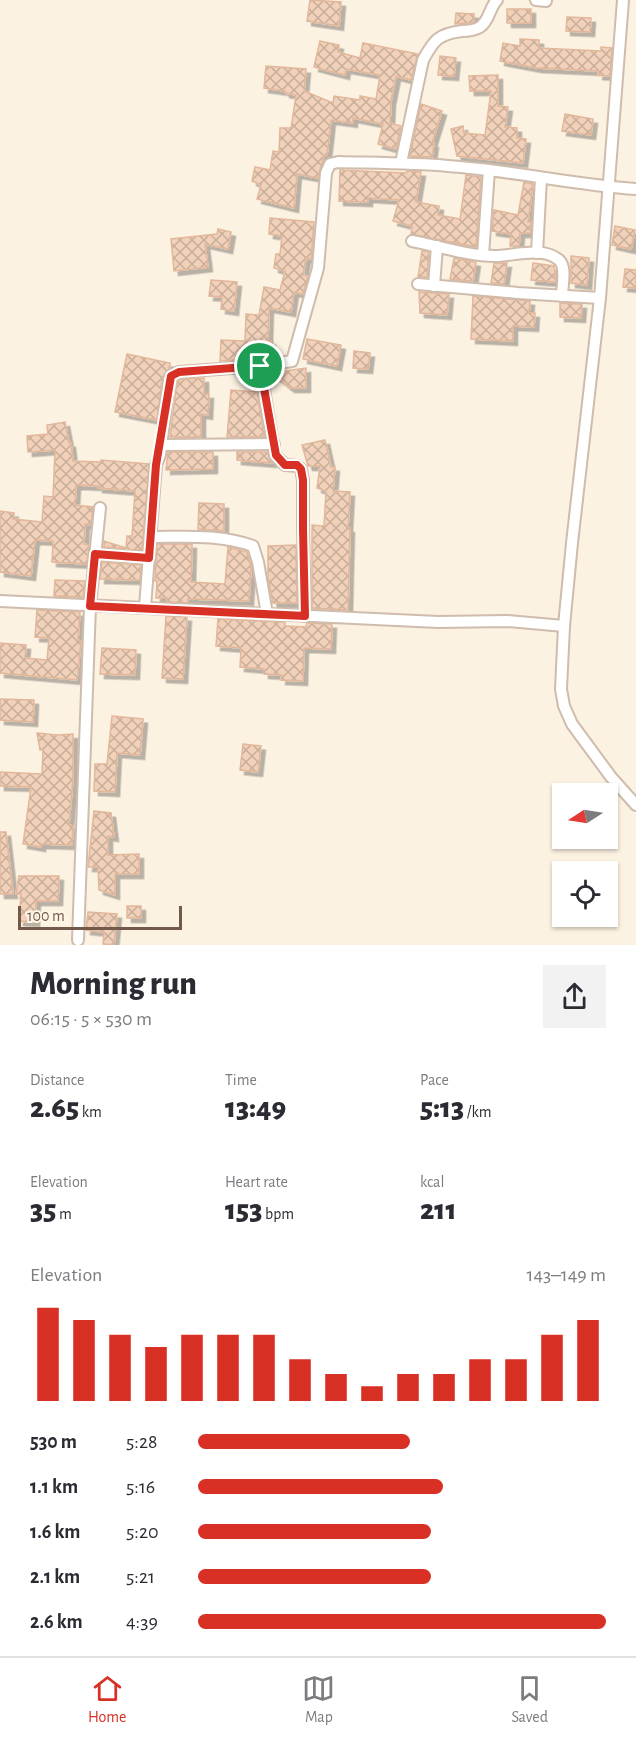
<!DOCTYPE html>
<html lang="en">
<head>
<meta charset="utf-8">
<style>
  body { margin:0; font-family:"Alegreya Sans",sans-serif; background:#f2f2f3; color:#2b2b33; height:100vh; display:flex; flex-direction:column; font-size:22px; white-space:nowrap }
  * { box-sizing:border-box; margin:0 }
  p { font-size:20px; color:#7c7c81 }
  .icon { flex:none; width:33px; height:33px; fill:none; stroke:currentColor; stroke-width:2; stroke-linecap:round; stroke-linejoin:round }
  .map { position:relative; height:945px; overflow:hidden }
  .panel { display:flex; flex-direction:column; background:#fff; flex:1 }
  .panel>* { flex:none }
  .needle { width:39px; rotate:258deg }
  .controls { position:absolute; left:552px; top:783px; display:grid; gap:12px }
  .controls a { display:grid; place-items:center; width:66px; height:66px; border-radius:0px; background:#fff; box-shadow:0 2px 4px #0004; font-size:30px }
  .scale { position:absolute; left:18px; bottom:15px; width:164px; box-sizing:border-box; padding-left:6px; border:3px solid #735949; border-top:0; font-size:16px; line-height:21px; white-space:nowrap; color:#735949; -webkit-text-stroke:4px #fff6e8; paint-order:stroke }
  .pin { position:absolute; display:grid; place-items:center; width:51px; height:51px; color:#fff; margin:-26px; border:3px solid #fff; border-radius:50%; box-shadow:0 2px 6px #0007 }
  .round { display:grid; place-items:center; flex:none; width:63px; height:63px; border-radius:0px; background:#f2f2f3 }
  .headline { display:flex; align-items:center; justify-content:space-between; height:102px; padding:0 30px }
  h1 { font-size:33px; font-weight:800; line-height:45px }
  .metrics { display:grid; grid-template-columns:repeat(3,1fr); gap:9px; height:102px; padding:6px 30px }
  .metrics div { display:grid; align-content:center }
  .metrics b { font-size:30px; font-weight:800 }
  .metrics small { font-size:16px; font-weight:400 }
  .metrics p { font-size:16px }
  .chart { height:168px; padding:12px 30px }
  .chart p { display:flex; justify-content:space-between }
  .chart svg { width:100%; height:108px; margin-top:6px; stroke:#d93025; stroke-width:6 }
  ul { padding:0 30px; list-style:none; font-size:20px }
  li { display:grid; grid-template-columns:96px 72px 1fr; align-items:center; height:45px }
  li i { height:15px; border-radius:8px; background:#d93025 }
  .menu { display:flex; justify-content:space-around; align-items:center; height:84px; border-top:2px solid #e1e1e2; background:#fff; font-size:16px; color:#7c7c81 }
  .menu a { display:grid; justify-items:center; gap:3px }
  .menu .current { color:#d93025 }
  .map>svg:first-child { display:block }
  .building { fill:url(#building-cross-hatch); stroke:#e3b79a; stroke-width:1.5; filter:url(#shadow) }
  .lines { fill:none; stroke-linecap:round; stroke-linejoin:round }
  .minor-casing { stroke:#cfbcac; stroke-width:14 }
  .minor { stroke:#fff; stroke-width:10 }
  .route-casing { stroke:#fff; stroke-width:12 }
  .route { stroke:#d93025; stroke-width:8 }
</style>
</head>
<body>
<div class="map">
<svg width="636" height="945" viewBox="0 0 636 945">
  <defs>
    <pattern id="building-cross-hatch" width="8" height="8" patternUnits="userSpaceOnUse" patternTransform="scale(1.5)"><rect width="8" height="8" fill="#f1d1ba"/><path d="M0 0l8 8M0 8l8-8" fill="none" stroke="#c8ad99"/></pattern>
    <filter id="shadow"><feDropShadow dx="4.5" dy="4.5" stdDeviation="0" flood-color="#0004"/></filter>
  </defs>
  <rect width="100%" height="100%" fill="#fcf2e2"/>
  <g class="building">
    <path d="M310 0 341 2 339 26 307 21Z"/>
    <rect x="507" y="9" width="24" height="14"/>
    <path d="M456 13 474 14V22L455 24Z"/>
    <path d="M567 17 591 18 590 32 566 31Z"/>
    <path d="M520 39 539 40V48L601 51V47L612 48 610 76 598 75 599 71 537 68 500 61 503 43 520 46Z"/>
    <path d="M320 41 339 45 338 52 360 58 363 43 418 54 411 80 396 76 391 101 390 123 401 126 396 149 378 144 383 124 353 118V123L331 120 327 155H324L318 178 297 174 294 208 257 199 261 185 252 181 255 167 270 170 273 151 279 152 280 128H291L296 95 285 93V91L264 88 266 66 306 69 304 91 333 103 334 96 360 100V96L376 99 380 75 346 69 345 75 314 67Z"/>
    <path d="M440 56 456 58 454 76 438 75Z"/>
    <path d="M498 75V106L508 107 505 127 517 128V138L526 139 523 163 457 156 451 129 463 126 464 133 485 135 491 91H470L469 76Z"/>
    <path d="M421 104 442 111 432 143H434L432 157 410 156Z"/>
    <path d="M565 114 593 119 591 135 562 131Z"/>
    <path d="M340 170 406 173 407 171 421 172 416 202 439 206 438 215 460 219 466 175 481 177 476 247 411 234 412 226 393 221 399 200 368 198V202L339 201Z"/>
    <path d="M524 182 533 184 528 222H531V233H520L519 246H510L511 234 492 231 494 210 518 215Z"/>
    <path d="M270 218 314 222 311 259 306 258 303 275 308 276 303 294 294 292 291 312 269 308 268 340 271 341 269 357 253 359 249 356 248 359 220 361 221 340 245 341 246 314 259 315 264 287 280 290 285 271 274 268 276 254H280L282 236 269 234Z"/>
    <path d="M615 226 635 230 631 249 612 245Z"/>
    <path d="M218 229 231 232 228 249 205 244 208 267 174 271 171 239 217 234Z"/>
    <path d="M422 251 429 252 427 277H418Z"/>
    <path d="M571 256 589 258 587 285 571 283Z"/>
    <path d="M454 258 476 262 473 281 450 279Z"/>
    <path d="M494 263H507L504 284 491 283Z"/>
    <path d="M533 263 554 266 556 282 531 280Z"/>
    <path d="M625 269 636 270V288L623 287Z"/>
    <path d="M211 280 237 282 234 311 221 309 222 297 209 296Z"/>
    <path d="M419 292 449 294 447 315 420 313Z"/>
    <path d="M473 296 530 301 529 313H535L534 327 513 326V341L471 339Z"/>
    <path d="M560 303 582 304 581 318 560 317Z"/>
    <path d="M307 339 341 345 337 366 303 359Z"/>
    <path d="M354 351 370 353 368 369 353 368Z"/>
    <path d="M127 354 170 363 169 369 162 379 157 420 115 412Z"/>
    <path d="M306 368V388H290L271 373Z"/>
    <path d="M204 378V394H209L208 415 201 414V437H170L177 382 181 379Z"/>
    <path d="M231 390 257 392 264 437H227Z"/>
    <path d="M65 422 69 443H71L73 461 101 462V460L149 464 142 550 104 547V541L126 548 127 536H132L135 491 98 488 99 486 76 485 75 505 93 507 91 525 85 524 84 544 89 545 87 564 52 562 53 541 35 540 31 576 0 572V511L14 513 13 519 42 522 44 496 53 497 55 450 28 452 27 436 48 434 47 425Z"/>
    <path d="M325 440 331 467H335L333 491 350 492 348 528H350L348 610 312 608V525L324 526 326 491 317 488 320 466H308L302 445Z"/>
    <path d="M168 452H213V469L166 470Z"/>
    <path d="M237 452H267L272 463 237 460Z"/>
    <path d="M199 503 224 504V531L198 529Z"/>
    <path d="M157 544H192L191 582 225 584 228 547 247 552 251 567 249 601 190 599H188V603L167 602V598H156L157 581H155Z"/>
    <path d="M296 545 297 603H273L268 577V546Z"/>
    <path d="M102 562 141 565 140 580 100 579Z"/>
    <path d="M55 580 85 581 83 597 54 596Z"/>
    <path d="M37 610 80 612 78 640 81 641 77 680 0 673V643L26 645 25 658 47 660 49 638 35 637Z"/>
    <path d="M166 616 187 617 183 679 162 678Z"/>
    <path d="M218 619 285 622V626L306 627 307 623 332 624 331 649 304 648 303 681 281 680 282 675 264 674V669L240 667 241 648 216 646Z"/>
    <path d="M102 648 136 650 135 675 100 674Z"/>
    <path d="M0 699 34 700 33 722 0 720Z"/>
    <path d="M112 716 143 719 140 755 117 753 115 792 94 791 95 764H107Z"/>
    <path d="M37 733 57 735 73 734V779L69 825 73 826 72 845 41 844V847L23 844 31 787 0 786V772L42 774 43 750H40Z"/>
    <path d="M243 744 261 746 258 772 240 770Z"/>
    <path d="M94 811 111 813 114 837 108 836V855L139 854V874H115V895L99 890 98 867H88Z"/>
    <path d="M0 832H6L13 894H0Z"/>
    <path d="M19 876H59L58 901H36L35 922 19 921 21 894H16Z"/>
    <rect x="127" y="906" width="14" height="12"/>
    <path d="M88 912 117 914 114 945 103 944 104 932 86 930Z"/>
  </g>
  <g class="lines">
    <g class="minor-casing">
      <g id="minor">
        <path d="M536 0 546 1"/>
        <path d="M623 0 600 298 572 543 564 626 561 689 564 706 572 724 611 777 636 805"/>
        <path d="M401 163 423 60C434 40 438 34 462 31 468 31 475 30 480 27 490 20 489 8 497 0"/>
        <path d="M412 241C439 246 468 256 495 256 513 256 543 246 559 260 567 267 562 286 562 296"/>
        <path d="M537 253 541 178"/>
        <path d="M483 255 489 170"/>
        <path d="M418 284 518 293 600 298"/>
        <path d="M434 286 437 246"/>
        <path d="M260 366 275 455 285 465 297 466 301 469 303 480V529L305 616"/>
        <path d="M161 445 274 444"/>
        <path d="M151 537C185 537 220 534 253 546L258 562 267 614"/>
        <path d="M95 554 149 558"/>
        <path d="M0 601 438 622 507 621 564 626"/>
        <path d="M145 607 156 465 160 455 169 380 171 376 179 372 260 366 292 361 318 268 326 173 330 164 338 162C375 163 412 163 448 166 511 170 573 185 636 189"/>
        <path d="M78 940 90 606 100 508"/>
      </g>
    </g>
    <use href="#minor" class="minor"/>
  </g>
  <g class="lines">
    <g class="route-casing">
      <path id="route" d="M260 366 276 455 285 465H297L301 469 303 480V529L305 616 90 606 95 554 149 558 156 465 171 376 179 372Z"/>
    </g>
    <use href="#route" class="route"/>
  </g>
</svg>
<div class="controls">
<a><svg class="needle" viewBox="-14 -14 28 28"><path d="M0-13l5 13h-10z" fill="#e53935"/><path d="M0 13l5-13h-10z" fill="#7c7c81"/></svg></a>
<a><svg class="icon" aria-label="locate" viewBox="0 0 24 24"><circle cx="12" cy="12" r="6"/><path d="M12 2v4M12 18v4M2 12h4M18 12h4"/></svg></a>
</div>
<div class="scale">100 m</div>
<div class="pin" style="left:260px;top:366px;background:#1e9e55"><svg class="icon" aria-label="arrive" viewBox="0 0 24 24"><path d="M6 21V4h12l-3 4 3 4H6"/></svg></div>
</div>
<section class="panel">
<div class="headline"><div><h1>Morning run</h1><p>06:15 · 5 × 530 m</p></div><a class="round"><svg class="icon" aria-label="share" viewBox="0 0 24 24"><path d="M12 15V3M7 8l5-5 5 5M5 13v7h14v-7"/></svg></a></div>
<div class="metrics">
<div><p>Distance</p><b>2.65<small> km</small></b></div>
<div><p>Time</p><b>13:49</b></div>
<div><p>Pace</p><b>5:13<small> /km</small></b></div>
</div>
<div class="metrics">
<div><p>Elevation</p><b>35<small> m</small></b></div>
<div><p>Heart rate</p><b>153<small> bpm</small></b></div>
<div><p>kcal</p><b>211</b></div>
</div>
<div class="chart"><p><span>Elevation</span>143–149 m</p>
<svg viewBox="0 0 160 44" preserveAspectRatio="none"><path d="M5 44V6M15 44V11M25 44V17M35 44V22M45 44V17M55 44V17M65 44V17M75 44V27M85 44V33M95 44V38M105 44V33M115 44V33M125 44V27M135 44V27M145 44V17M155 44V11"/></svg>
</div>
<ul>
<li><b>530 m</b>5:28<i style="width:52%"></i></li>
<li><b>1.1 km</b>5:16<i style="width:60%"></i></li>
<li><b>1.6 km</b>5:20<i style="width:57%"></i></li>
<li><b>2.1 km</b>5:21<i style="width:57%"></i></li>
<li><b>2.6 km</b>4:39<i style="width:100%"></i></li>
</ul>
</section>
<nav class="menu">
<a class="current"><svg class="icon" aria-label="home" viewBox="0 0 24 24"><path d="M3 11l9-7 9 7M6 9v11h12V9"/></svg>Home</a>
<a><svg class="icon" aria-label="map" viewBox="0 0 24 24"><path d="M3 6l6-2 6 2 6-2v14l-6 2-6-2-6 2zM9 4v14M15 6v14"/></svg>Map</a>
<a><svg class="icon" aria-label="saved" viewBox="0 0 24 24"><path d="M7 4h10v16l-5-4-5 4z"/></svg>Saved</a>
</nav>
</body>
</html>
